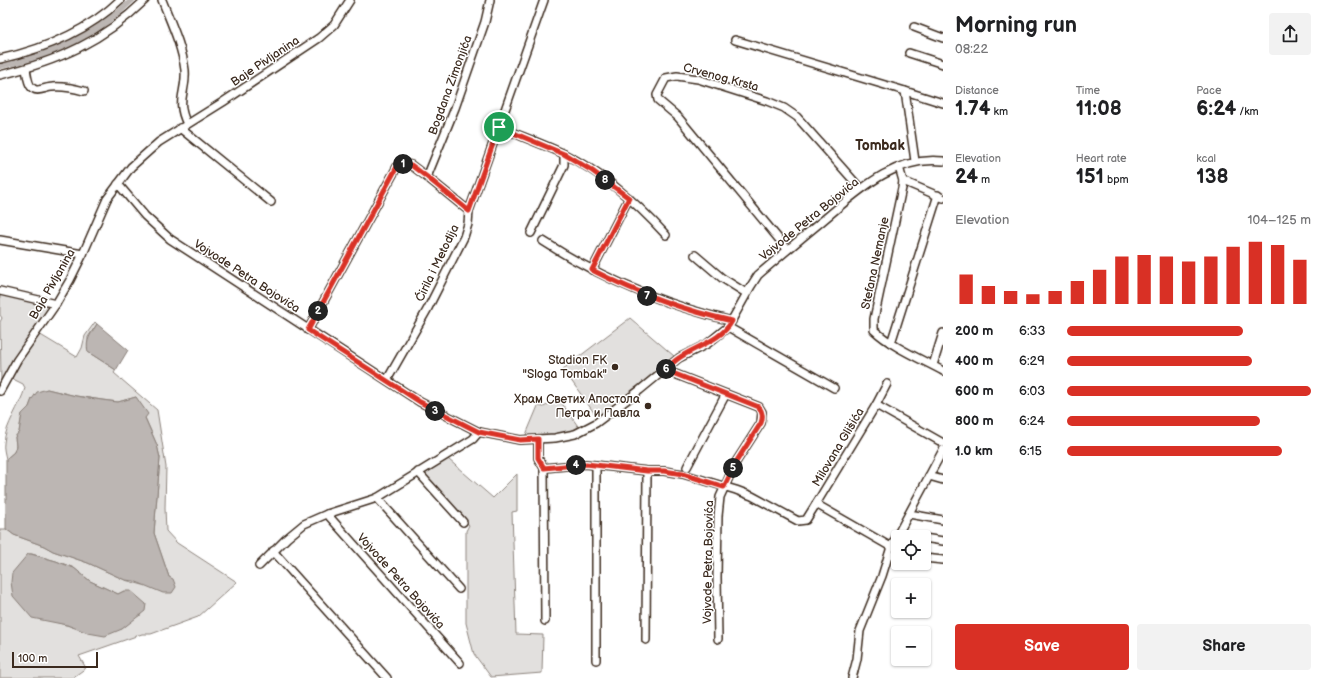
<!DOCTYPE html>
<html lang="en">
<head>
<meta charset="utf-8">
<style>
  body { margin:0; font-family:"Balsamiq Sans",sans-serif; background:#f2f2f2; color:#202124; height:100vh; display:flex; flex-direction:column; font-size:15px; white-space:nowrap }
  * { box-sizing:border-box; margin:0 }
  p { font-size:13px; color:#757577 }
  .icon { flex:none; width:22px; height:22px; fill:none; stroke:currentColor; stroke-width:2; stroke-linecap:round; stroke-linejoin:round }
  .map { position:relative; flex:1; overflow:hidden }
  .sheet { display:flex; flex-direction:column; background:#fff; width:380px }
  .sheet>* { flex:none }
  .fabs { position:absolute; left:891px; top:530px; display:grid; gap:8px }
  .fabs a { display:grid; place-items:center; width:40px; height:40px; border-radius:4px; background:#fff; box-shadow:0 1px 3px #0004; font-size:20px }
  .scale { position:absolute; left:12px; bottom:10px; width:86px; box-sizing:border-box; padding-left:4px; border:2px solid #3b2a1e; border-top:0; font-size:11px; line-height:14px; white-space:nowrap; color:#3b2a1e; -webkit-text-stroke:3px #fff; paint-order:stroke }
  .pin { position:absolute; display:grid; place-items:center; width:34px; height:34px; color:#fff; margin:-17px; border:2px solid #fff; border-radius:50%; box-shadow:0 1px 4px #0007 }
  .km { position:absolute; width:20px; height:20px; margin:-10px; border-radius:50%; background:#222; color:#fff; font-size:11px; line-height:20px; text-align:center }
  .round { display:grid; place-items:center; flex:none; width:42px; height:42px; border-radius:4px; background:#f2f2f2 }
  .headline { display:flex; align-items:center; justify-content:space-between; height:68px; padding:0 12px }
  h1 { font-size:22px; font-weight:600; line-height:30px }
  .metrics { display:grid; grid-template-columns:repeat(3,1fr); gap:6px; height:68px; padding:4px 12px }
  .metrics div { display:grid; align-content:center }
  .metrics b { font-size:20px; font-weight:600 }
  .metrics small { font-size:11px; font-weight:400 }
  .metrics p { font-size:11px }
  .chart { height:112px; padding:8px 12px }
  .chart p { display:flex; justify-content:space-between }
  .chart svg { width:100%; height:72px; margin-top:4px; stroke:#d93025; stroke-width:6 }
  .primary-button { display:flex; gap:8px; margin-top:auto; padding:8px 12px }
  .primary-button a { flex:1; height:46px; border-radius:4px; background:#d93025; color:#fff; font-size:16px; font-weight:600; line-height:46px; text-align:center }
  .primary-button a+a { background:#f2f2f2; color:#202124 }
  ul { padding:0 12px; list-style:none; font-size:13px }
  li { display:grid; grid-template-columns:64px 48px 1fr; align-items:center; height:30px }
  li i { height:10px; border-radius:5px; background:#d93025 }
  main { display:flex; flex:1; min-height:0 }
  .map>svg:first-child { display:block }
  .green { fill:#e2e0de; stroke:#8e857e; fill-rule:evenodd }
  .water { fill:#bcb6b3; stroke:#887e77 }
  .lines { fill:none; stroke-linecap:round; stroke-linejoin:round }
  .canal { stroke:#bcb6b3; stroke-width:6 }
  .minor-casing { stroke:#3b2a1e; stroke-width:10 }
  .minor { stroke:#fff; stroke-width:7 }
  .route-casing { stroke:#fff; stroke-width:8 }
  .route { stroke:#d93025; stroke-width:5 }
  .poi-dot { fill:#3b2a1e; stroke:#fff; stroke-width:1.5 }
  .labels { text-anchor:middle; stroke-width:3; stroke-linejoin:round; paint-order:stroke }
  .street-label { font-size:12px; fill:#3b2a1e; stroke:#fff }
  .poi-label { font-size:12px; fill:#3b2a1e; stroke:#fff; text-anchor:end }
  .quarter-label { font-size:14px; font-weight:bold; fill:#3b2a1e; stroke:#fff }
</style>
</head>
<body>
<main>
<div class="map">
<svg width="943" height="678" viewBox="0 0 943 678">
  <rect width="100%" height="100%" fill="#fff"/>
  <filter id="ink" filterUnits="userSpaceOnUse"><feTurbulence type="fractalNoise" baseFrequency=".025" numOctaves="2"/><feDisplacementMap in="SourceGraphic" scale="8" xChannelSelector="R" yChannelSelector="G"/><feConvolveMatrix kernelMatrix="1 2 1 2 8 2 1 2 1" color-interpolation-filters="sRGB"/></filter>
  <g filter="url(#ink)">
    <g class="green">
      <path d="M0 292 51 305 1 384 0 322 2 318 0 315Z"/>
      <path d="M630 318 674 356 624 397 597 417 563 369Z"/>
      <path d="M95 322 97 324 88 337V352L116 370 114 373 157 410 166 467 165 508 166 531 177 543 237 582 198 617 151 634H142L79 656 86 668 72 678H0V529H6L14 535 44 546 53 551 88 563 125 580 143 585 169 577 154 533 160 458 157 445 136 397 118 402 102 400 76 396 47 389 32 399 29 407 22 414 19 432 15 437 16 446 14 452 6 459C5 454 3 448 4 443 5 425 20 406 25 388L23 384 11 378 39 334 77 357 82 348 85 336ZM28 554H32L56 561 74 568 90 581 118 594 124 591 141 615 135 617 122 629 88 633 77 628 48 620Z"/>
      <path d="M558 398 580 429 557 434 525 437 538 406 544 407Z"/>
      <path d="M448 459 493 498 517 474V511L512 512 516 634 543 635 542 673 491 677 474 654 466 623V531L469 525 425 476V473Z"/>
    </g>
    <g class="water">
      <path d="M97 324 128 350 116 370 88 352C85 340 91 334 97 324Z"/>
      <path d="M47 389 76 396 102 400 118 402 136 397 148 414 145 418 157 445 160 458 154 533 169 577 173 579 176 587 172 593H163L134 581 125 580 88 563 53 551 44 546 14 535 6 529V459L14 452 16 446 15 437 19 432 22 414 29 407 32 399 37 392Z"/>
      <path d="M28 554H31L56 561 74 568 90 581 118 594 124 591H131L146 604 145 611 122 629 105 636 88 633 67 625 32 618 13 596 11 582 12 573Z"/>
    </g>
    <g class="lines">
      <path class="canal" d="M0 66C49 56 96 36 132 0"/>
      <g class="minor-casing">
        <g id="minor">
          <path d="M162 0C171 23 182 46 185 70 187 92 175 100 187 124"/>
          <path d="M914 27 943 38"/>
          <path d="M735 40 905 91 915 161"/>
          <path d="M909 53 943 64"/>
          <path d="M0 59C44 49 87 32 120 0"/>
          <path d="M26 69C27 74 28 87 34 89 38 92 47 87 52 87 63 86 73 88 84 91"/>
          <path d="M0 75C58 61 102 42 145 0"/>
          <path d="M905 91 943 103"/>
          <path d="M499 127C520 136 543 144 564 154 603 173 637 203 666 235"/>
          <path d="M180 128 271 202"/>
          <path d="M899 167 903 181 902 188 874 319V330C892 347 921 359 943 371"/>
          <path d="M427 177 455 108 485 22 490 0"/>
          <path d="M903 181 943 198"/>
          <path d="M118 184 145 216 170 239 420 402 479 432 520 440 555 438 575 434 596 423 640 390 679 358 707 344 728 327 751 286 758 275C779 257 800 239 821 222 856 193 894 155 943 161"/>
          <path d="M531 233 564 165V154"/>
          <path d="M0 240 83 254"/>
          <path d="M543 241C602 279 664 305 732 321"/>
          <path d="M787 249 678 117 658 100 657 95 666 78 677 76 698 79 767 101 784 108 797 117 861 189"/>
          <path d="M695 255 722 278 746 293"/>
          <path d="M592 270 629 198"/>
          <path d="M0 291 56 304"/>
          <path d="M728 327 834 388"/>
          <path d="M308 330 398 165 403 163 411 165 427 177 469 211"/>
          <path d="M891 343 938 195"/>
          <path d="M933 365 943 333"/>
          <path d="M665 370 759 407 762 412 761 423 736 462 720 497 718 516 717 577 718 639"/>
          <path d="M387 380 427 310 464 237 468 224 469 211 544 0"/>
          <path d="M0 391 17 360 56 304 70 280 83 254 107 199 131 167 159 142 223 102 319 38 334 25 350 0"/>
          <path d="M876 405 887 384"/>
          <path d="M538 439V458L544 468 586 464 647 471H664L683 474 736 490 752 496 798 521 806 520 816 504 891 547"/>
          <path d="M687 467 726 394"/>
          <path d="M544 468 545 621"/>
          <path d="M418 472 463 522"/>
          <path d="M929 476 943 480"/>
          <path d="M377 498 459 589"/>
          <path d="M816 504 876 405 943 443"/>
          <path d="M327 514 460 663"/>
          <path d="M909 514 943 520"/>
          <path d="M898 534 917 537"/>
          <path d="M924 538 943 541"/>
          <path d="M273 551 387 678"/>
          <path d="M889 555 898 556"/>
          <path d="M924 558 943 560"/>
          <path d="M259 566 287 538 304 524 327 514 377 498 473 439 479 432"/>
          <path d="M646 640 647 471"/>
          <path d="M596 660V465"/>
          <path d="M852 678 857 659 860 631 882 576 891 547 943 450"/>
        </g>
      </g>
      <use href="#minor" class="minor"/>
    </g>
  </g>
  <g class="lines" filter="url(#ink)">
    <g class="route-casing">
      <path id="route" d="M499 127 564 154 591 170 629 198 592 270C637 293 682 310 732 321 721 341 696 346 679 358 674 361 670 366 665 370L759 407C763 413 763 417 761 423L736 462 724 487 683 474 664 471H647L586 464 544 468 538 458V439L520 440 479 432 420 402 308 330 398 165 403 164 411 165 427 177 469 211Z"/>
    </g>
    <use href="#route" class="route"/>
  </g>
  <g class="poi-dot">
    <circle cx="615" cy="367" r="4"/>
    <circle cx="648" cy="406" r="4"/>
  </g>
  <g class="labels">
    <g class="street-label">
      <text transform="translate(265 61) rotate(-34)" y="4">Baje Pivljanina</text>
      <text transform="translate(721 77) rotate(15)" y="4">Crvenog Krsta</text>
      <text transform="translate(450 85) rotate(-70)" y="4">Bogdana Zimonjića</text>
      <text transform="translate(809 219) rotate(-39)" y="4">Vojvode Petra Bojovića</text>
      <text transform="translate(437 263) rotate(-64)" y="4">Ćirila i Metodija</text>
      <text transform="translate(875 263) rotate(-78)" y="4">Stefana Nemanje</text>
      <text transform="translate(247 276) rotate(33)" y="4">Vojvode Petra Bojovića</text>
      <text transform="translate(52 284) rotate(-60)" y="4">Baja Pivljanina</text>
      <text transform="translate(838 447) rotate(-59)" y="4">Milovana Glišića</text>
      <text transform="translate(708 562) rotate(-89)" y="4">Vojvode Petra Bojovića</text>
      <text transform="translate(401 581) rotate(48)" y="4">Vojvode Petra Bojovića</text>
    </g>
    <g class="poi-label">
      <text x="607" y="364">Stadion FK<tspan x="607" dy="14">"Sloga Tombak"</tspan></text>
      <text x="640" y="403">Храм Светих Апостола<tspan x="640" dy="14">Петра и Павла</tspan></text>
    </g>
    <g class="quarter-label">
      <text x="880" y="150">Tombak</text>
    </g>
  </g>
</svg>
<div class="fabs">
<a><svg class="icon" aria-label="locate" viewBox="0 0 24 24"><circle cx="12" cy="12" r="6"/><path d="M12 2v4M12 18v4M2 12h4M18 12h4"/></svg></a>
<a>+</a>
<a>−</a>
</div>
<div class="scale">100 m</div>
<div class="pin" style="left:499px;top:127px;background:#1e9e55"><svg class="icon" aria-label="arrive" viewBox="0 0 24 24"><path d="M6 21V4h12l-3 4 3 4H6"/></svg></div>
<b class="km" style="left:403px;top:164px">1</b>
<b class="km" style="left:318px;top:311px">2</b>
<b class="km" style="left:435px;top:411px">3</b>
<b class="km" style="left:576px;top:465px">4</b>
<b class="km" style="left:733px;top:468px">5</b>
<b class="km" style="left:666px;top:369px">6</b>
<b class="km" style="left:647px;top:296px">7</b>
<b class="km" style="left:605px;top:180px">8</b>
</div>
<section class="sheet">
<div class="headline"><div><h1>Morning run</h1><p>08:22</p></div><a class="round"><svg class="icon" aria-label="share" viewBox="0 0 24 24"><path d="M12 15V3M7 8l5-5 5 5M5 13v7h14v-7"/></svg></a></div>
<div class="metrics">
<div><p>Distance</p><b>1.74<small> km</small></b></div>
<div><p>Time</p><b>11:08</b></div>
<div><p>Pace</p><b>6:24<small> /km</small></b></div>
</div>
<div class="metrics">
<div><p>Elevation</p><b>24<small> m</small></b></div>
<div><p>Heart rate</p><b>151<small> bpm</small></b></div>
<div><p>kcal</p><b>138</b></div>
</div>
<div class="chart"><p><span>Elevation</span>104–125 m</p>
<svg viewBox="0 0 160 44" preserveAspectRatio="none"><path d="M5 44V26M15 44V33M25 44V36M35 44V38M45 44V36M55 44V30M65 44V23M75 44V15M85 44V14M95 44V15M105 44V18M115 44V15M125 44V9M135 44V6M145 44V8M155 44V17"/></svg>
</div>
<ul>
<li><b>200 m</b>6:33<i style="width:72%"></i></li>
<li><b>400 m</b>6:29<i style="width:76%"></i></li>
<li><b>600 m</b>6:03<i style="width:100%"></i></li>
<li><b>800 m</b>6:24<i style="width:79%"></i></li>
<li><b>1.0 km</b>6:15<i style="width:88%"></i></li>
</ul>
<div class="primary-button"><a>Save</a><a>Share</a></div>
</section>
</main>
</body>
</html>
